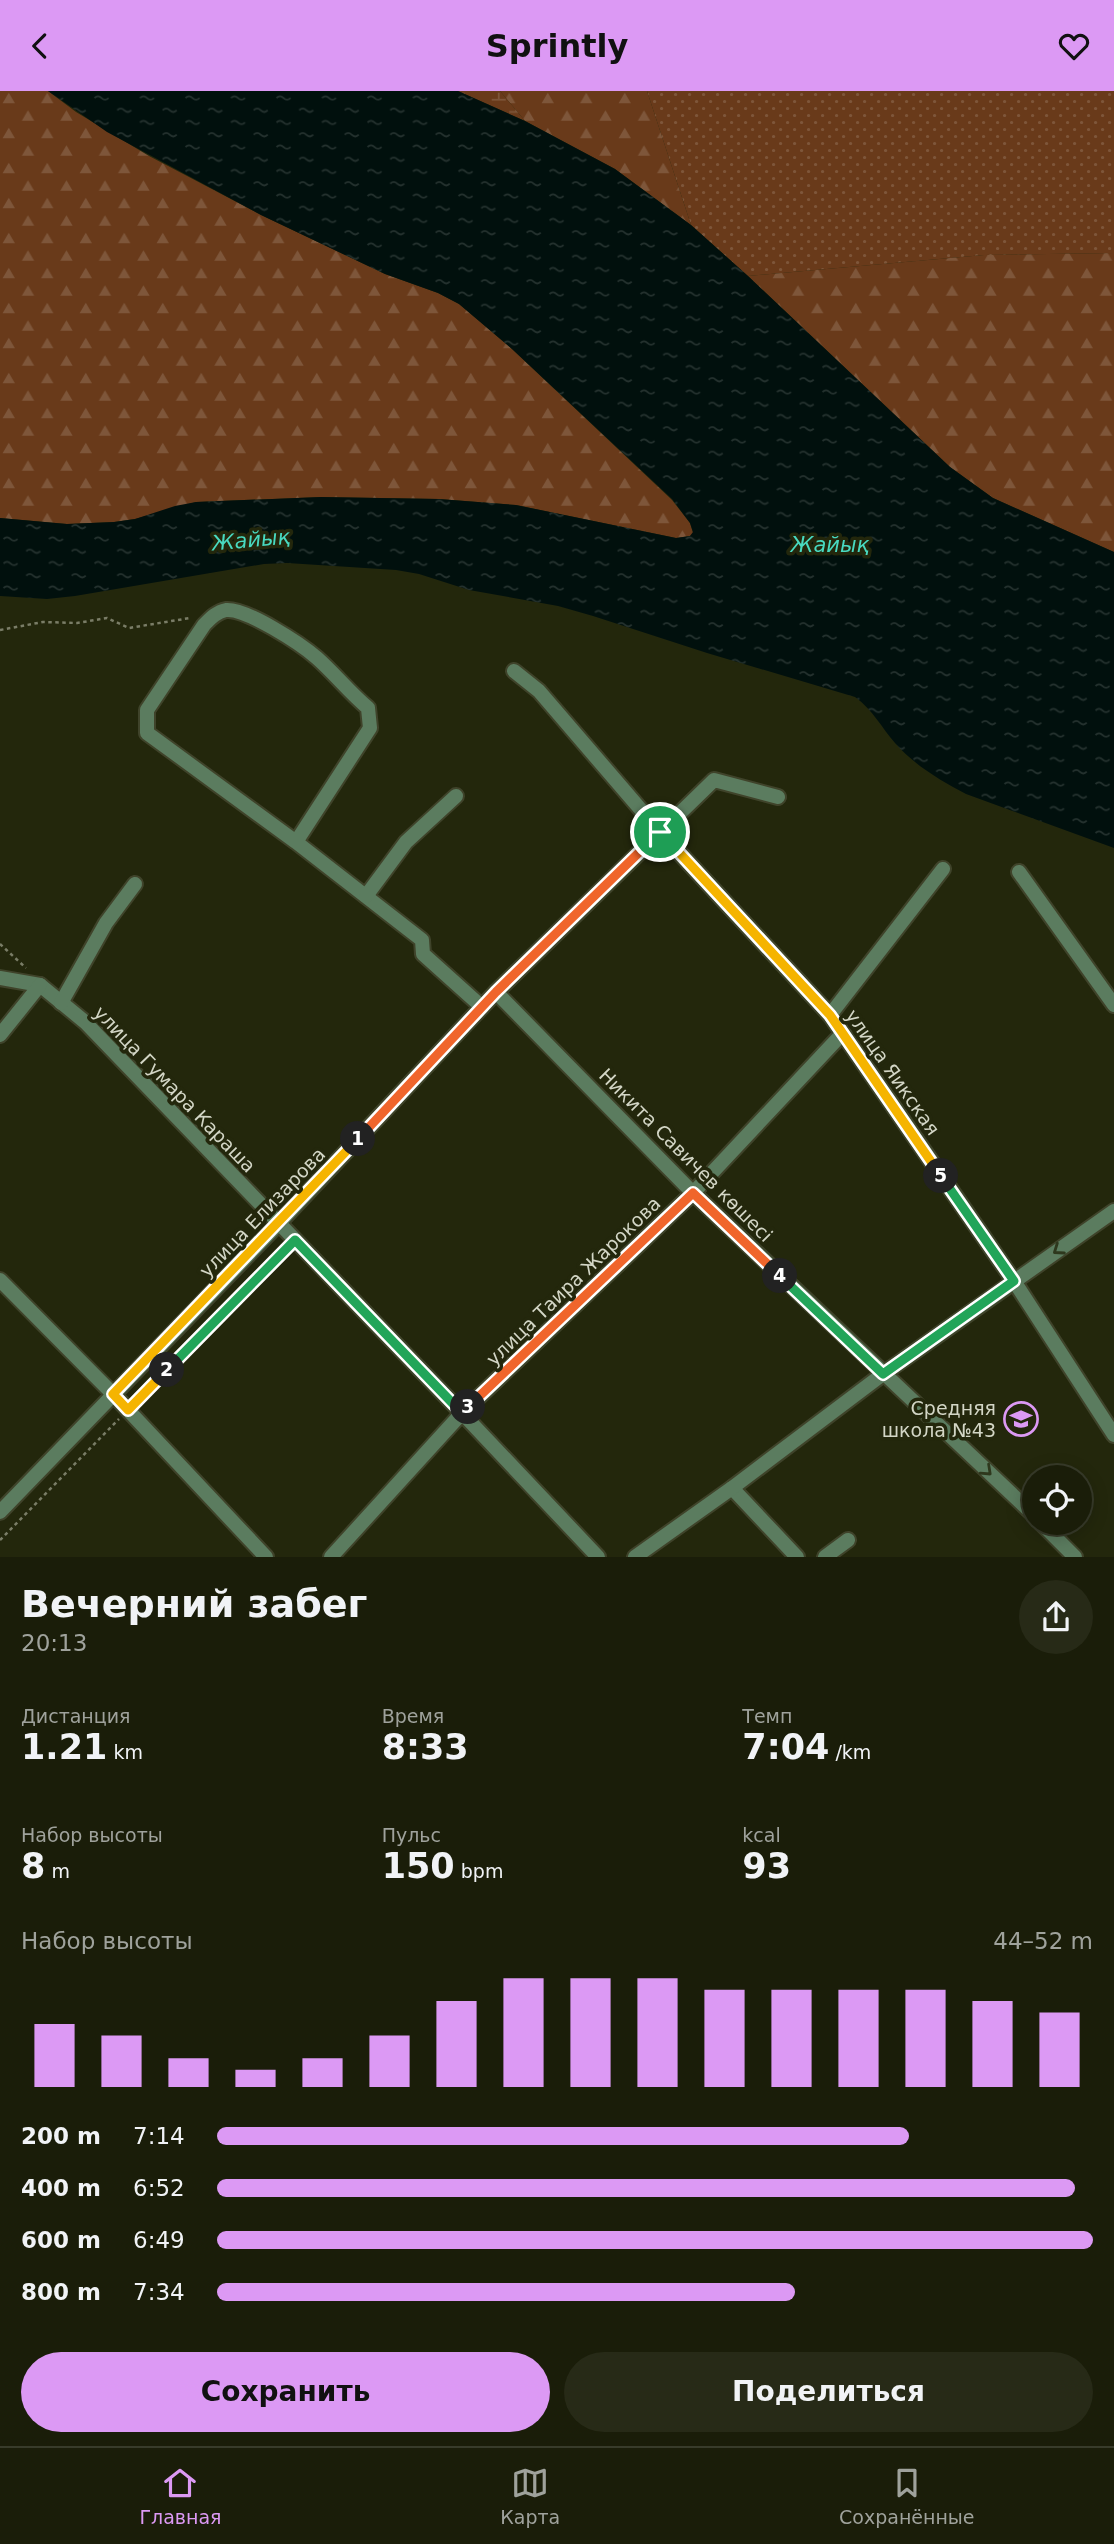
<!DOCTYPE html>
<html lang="ru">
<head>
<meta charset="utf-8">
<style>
  body { margin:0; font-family:"DejaVu Sans",sans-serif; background:#272a17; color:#f1f3f6; height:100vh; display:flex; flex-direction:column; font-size:26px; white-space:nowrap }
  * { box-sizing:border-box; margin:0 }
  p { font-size:23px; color:#9fa29c }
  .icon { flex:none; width:38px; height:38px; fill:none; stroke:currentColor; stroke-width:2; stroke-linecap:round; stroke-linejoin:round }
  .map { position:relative; height:1466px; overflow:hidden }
  .drawer { display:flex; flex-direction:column; background:#1a1d09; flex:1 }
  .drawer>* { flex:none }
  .buttons { position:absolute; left:1022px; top:1374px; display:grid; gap:14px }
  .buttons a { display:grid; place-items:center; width:70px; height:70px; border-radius:50%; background:#1a1d09; box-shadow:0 4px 18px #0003,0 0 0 2px #383b2a; font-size:35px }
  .pin { position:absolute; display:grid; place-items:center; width:60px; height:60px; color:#fff; margin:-30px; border:4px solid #fff; border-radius:50%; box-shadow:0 2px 7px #0007 }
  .km { position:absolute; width:35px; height:35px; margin:-18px; border-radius:50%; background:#222; color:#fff; font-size:19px; line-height:35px; text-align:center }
  .round { display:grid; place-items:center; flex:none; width:74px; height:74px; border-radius:37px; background:#272a17 }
  .head { display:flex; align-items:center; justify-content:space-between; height:119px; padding:0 21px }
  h1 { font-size:38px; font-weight:700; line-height:52px }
  .stats { display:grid; grid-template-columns:repeat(3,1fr); gap:10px; height:119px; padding:7px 21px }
  .stats div { display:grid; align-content:center }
  .stats b { font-size:35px; font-weight:700 }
  .stats small { font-size:19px; font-weight:400 }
  .stats p { font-size:19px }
  .chart { height:196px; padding:14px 21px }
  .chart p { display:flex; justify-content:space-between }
  .chart svg { width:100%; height:126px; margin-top:7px; stroke:#dc99f4; stroke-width:6 }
  .primary-button { display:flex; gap:14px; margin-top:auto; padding:14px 21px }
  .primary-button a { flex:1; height:80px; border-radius:42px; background:#dc99f4; color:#111; font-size:28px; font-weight:700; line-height:80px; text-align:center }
  .primary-button a+a { background:#272a17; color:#f1f3f6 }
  ul { padding:0 21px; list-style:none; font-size:23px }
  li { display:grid; grid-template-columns:112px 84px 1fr; align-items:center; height:52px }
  li i { height:18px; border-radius:9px; background:#dc99f4 }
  header { display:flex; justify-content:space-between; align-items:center; height:91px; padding:0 21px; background:#dc99f4; color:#111; font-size:32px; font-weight:700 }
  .tabs { display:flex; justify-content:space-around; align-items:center; height:98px; border-top:2px solid #383b2a; background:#1a1d09; font-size:19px; color:#9fa29c }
  .tabs a { display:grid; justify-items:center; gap:4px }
  .tabs .on { color:#dc99f4 }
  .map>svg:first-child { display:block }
  .grass { fill:url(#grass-dots) }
  .forest { fill:url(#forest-firs) }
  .wetland { fill:url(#wetland-marsh) }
  .water { fill:url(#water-ripples) }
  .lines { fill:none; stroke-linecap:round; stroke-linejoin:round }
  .minor-casing { stroke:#3f432a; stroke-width:18 }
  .path { stroke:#7a7d67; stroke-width:2.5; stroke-dasharray:3.5 3.5; stroke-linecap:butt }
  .minor { stroke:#5b7c5f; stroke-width:14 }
  .oneway { stroke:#2e381d }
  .split-1-casing { stroke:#fff; stroke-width:14 }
  .split-2-casing { stroke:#fff; stroke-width:14 }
  .split-3-casing { stroke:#fff; stroke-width:14 }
  .split-4-casing { stroke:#fff; stroke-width:14 }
  .split-5-casing { stroke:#fff; stroke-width:14 }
  .split-6-casing { stroke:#fff; stroke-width:14 }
  .split-1 { stroke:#f0652b; stroke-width:9 }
  .split-2 { stroke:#f5b400; stroke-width:9 }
  .split-3 { stroke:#22a559; stroke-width:9 }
  .split-4 { stroke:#f0652b; stroke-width:9 }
  .split-5 { stroke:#22a559; stroke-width:9 }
  .split-6 { stroke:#f5b400; stroke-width:9 }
  .labels { text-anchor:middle; stroke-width:7; stroke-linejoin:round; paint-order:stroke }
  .street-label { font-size:19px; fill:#d3d6c6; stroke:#23270c }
  .poi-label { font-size:19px; fill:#d3d6c6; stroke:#23270c; text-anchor:end }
  .water-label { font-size:21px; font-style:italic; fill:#48dac1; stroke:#23270c }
</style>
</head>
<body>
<header><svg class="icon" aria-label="back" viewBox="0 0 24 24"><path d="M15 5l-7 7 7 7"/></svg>Sprintly<svg class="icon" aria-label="heart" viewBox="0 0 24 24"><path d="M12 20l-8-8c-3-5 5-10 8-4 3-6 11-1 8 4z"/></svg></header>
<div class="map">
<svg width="1114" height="1466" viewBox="0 0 1114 1466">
  <defs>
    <pattern id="grass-dots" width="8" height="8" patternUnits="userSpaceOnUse" patternTransform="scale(1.75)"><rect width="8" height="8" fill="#693a1a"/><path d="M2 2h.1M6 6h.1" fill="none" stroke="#7e563a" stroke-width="1.8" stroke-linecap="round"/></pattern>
    <pattern id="forest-firs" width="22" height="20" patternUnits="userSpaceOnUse" patternTransform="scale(1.75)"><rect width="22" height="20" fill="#693a1a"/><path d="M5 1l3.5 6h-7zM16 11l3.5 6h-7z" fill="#7e563a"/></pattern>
    <pattern id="wetland-marsh" width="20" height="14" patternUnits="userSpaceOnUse" patternTransform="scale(1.75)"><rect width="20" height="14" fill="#693a1a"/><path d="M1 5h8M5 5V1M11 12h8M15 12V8" fill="none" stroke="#7e563a"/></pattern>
    <pattern id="water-ripples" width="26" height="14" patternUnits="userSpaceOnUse" patternTransform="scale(1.75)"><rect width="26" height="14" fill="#01100d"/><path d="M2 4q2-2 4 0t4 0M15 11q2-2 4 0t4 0" fill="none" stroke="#25322f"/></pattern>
  </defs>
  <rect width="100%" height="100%" fill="#23270c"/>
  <path class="grass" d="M647 0H1114V162L984 164 748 185 691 134Z"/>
  <g class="forest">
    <path d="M0 0H48L76 21 149 65 261 124 385 183 438 202 459 213 512 258 672 409 690 432 693 442 690 445 676 447 516 414 439 408 321 406 196 411 135 428 114 431 67 433 0 427Z"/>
    <path d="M500 0H647L691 134 615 78 525 30Z"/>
    <path d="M1114 162V461L993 407 950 376 748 185 984 164Z"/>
  </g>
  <path class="wetland" d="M458 0H500L525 30Z"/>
  <path class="water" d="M48 0H458L525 30 615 78 691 134 748 185 950 376 993 407 1114 461V757L966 703C941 690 914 674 895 652 881 636 873 619 855 606L707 562 593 525 558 515 469 499 419 483 396 479 287 472 264 473 75 505 47 508 0 505V427L67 433 114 431 135 428 175 415 196 411 321 406 439 408 516 414 676 447 690 445 693 441 690 432 672 408 512 258 459 213 438 202 385 183 261 124 107 41Z"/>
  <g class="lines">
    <g class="minor-casing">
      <g id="minor">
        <path d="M514 580 539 600 660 741 830 924 1014 1190 1114 1344"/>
        <path d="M296 751 370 637 368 617C350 602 335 583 317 567 301 553 246 517 226 519 216 521 210 528 204 534L147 619V642L296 751 422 849 423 863 482 916"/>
        <path d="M1019 781 1114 914"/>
        <path d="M366 805 406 751 456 705"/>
        <path d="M0 887 40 894"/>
        <path d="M40 894 85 931 462 1322 598 1466"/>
        <path d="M496 901 693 1102 1034 1424"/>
        <path d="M61 912 106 832 135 793"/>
        <path d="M830 924 943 778"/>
        <path d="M0 944 40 894"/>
        <path d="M0 1189 113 1303 266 1466"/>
        <path d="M732 1397 797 1466"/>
        <path d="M0 1421 279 1132 496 901 714 689 778 706"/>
        <path d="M1041 1432 1075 1466"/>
        <path d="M331 1466 462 1322 693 1102 842 943"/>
        <path d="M635 1466 732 1397 883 1283 1114 1120"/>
        <path d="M825 1466 848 1449"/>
      </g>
    </g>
    <g class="path">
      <path d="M0 539 43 531 77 532 107 527 129 537 190 527"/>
      <path d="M0 853 26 877"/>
      <path d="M138 1308 286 1159"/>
      <path d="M0 1449 119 1328"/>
    </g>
    <use href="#minor" class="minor"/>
  </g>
  <defs><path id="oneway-chevron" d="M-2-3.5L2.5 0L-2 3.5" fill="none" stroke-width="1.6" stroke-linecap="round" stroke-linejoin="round" transform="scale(1.75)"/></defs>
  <g class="oneway">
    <use href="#oneway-chevron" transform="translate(1058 1159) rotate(145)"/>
    <use href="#oneway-chevron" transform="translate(987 1380) rotate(43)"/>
  </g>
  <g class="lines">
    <g class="split-1-casing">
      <path id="split-1" d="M358 1048 496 901 660 741"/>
    </g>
    <g class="split-2-casing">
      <path id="split-2" d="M167 1279 128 1319 113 1303 358 1048"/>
    </g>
    <g class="split-3-casing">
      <path id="split-3" d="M167 1279 295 1149 462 1322 468 1316"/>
    </g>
    <g class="split-4-casing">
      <path id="split-4" d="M468 1316 693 1102 780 1185"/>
    </g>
    <g class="split-5-casing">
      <path id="split-5" d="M780 1185 883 1283 1014 1190 941 1085"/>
    </g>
    <g class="split-6-casing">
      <path id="split-6" d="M660 741 830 924 941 1085"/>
    </g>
    <use href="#split-1" class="split-1"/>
    <use href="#split-2" class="split-2"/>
    <use href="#split-3" class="split-3"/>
    <use href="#split-4" class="split-4"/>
    <use href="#split-5" class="split-5"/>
    <use href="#split-6" class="split-6"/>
  </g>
  <defs>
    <g id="school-ring" transform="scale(1.75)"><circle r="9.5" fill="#23270c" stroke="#dc99f4" stroke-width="1.5"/><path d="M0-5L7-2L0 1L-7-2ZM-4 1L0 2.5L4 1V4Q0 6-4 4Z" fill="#dc99f4"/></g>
  </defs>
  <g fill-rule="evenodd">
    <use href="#school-ring" x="1021" y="1328"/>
  </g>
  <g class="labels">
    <g class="street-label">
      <text transform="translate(893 981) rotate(55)" y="7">улица Яикская</text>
      <text transform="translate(175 998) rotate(46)" y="7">улица Гумара Караша</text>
      <text transform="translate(686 1064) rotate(45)" y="7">Никита Савичев көшесі</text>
      <text transform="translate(262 1121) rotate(-46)" y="7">улица Елизарова</text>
      <text transform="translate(573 1190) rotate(-44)" y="7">улица Таира Жарокова</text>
    </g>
    <g class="poi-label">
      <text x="996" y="1324">Средняя<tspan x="996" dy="22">школа №43</tspan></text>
    </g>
    <g class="water-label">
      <text transform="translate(251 449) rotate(-5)" y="7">Жайық</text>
      <text x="830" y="461">Жайық</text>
    </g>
  </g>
</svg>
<div class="buttons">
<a><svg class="icon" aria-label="locate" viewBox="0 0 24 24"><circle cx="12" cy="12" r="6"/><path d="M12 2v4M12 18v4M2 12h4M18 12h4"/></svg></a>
</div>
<div class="pin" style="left:660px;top:741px;background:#1e9e55"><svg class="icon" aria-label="arrive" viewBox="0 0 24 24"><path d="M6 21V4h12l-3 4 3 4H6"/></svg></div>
<b class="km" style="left:358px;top:1048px">1</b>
<b class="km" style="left:167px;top:1279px">2</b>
<b class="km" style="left:468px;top:1316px">3</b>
<b class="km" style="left:780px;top:1185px">4</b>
<b class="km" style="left:941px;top:1085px">5</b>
</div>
<section class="drawer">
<div class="head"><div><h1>Вечерний забег</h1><p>20:13</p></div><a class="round"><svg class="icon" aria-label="share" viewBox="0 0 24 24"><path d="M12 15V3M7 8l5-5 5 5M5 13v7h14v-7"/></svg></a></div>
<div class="stats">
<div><p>Дистанция</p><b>1.21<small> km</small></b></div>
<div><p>Время</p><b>8:33</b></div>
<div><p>Темп</p><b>7:04<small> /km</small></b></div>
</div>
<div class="stats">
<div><p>Набор высоты</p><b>8<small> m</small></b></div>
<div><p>Пульс</p><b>150<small> bpm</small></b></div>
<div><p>kcal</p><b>93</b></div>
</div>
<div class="chart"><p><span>Набор высоты</span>44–52 m</p>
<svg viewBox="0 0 160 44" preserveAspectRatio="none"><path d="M5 44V22M15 44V26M25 44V34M35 44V38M45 44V34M55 44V26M65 44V14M75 44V6M85 44V6M95 44V6M105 44V10M115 44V10M125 44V10M135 44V10M145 44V14M155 44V18"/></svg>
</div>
<ul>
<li><b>200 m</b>7:14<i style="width:79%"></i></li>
<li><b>400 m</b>6:52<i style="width:98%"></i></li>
<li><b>600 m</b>6:49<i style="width:100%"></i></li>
<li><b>800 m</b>7:34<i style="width:66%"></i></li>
</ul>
<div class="primary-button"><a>Сохранить</a><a>Поделиться</a></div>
</section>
<nav class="tabs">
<a class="on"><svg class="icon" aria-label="home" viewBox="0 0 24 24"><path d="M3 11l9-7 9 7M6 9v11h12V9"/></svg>Главная</a>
<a><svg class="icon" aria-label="map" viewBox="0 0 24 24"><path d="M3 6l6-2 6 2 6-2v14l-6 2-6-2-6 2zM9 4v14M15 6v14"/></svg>Карта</a>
<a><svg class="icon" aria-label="saved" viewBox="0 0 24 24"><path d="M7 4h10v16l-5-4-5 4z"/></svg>Сохранённые</a>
</nav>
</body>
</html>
